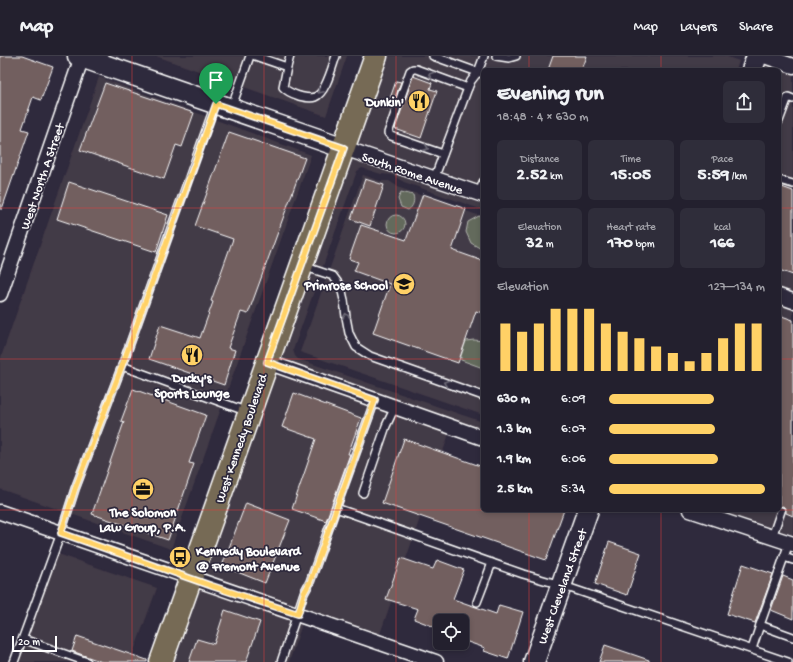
<!DOCTYPE html>
<html lang="en">
<head>
<meta charset="utf-8">
<style>
  body { margin:0; font-family:"Gochi Hand",sans-serif; background:#2f2d3a; color:#f1f3f6; height:100vh; display:flex; flex-direction:column; font-size:15px; white-space:nowrap }
  * { box-sizing:border-box; margin:0 }
  p { font-size:13px; color:#a3a3aa }
  .icon { flex:none; width:22px; height:22px; fill:none; stroke:currentColor; stroke-width:2; stroke-linecap:round; stroke-linejoin:round }
  .map { position:relative; flex:1; overflow:hidden }
  .drawer { position:absolute; left:481px; top:12px; width:300px; height:444px; display:flex; flex-direction:column; background:#23202e; border-radius:6px; box-shadow:0 2px 6px #0003,0 0 0 1px #403e4a }
  .drawer>* { flex:none }
  .controls { position:absolute; left:433px; top:558px; display:grid; gap:8px }
  .controls a { display:grid; place-items:center; width:36px; height:36px; border-radius:6px; background:#23202e; box-shadow:0 2px 6px #0003,0 0 0 1px #403e4a; font-size:20px }
  .scale { position:absolute; left:12px; bottom:10px; width:45px; box-sizing:border-box; padding-left:4px; border:2px solid #fff; border-top:0; font-size:11px; line-height:14px; white-space:nowrap; color:#fff; -webkit-text-stroke:3px #2f2a3d; paint-order:stroke }
  .pin { position:absolute; display:grid; place-items:center; width:34px; height:34px; color:#fff; margin:-41px -17px; border-radius:50% 50% 50% 0; rotate:-45deg; box-shadow:0 0 4px #0007 }
  .pin .icon { rotate:45deg }
  .round { display:grid; place-items:center; flex:none; width:42px; height:42px; border-radius:6px; background:#2f2d3a }
  .summary { display:flex; align-items:center; justify-content:space-between; height:68px; padding:0 16px }
  h1 { font-size:22px; font-weight:800; line-height:30px }
  .figures { display:grid; grid-template-columns:repeat(3,1fr); gap:6px; height:68px; padding:4px 16px }
  .figures div { display:grid; align-content:center; border-radius:6px; background:#2f2d3a; text-align:center }
  .figures b { font-size:17px; font-weight:800 }
  .figures small { font-size:11px; font-weight:400 }
  .figures p { font-size:11px }
  .chart { height:112px; padding:8px 16px }
  .chart p { display:flex; justify-content:space-between }
  .chart svg { width:100%; height:72px; margin-top:4px; stroke:#ffd166; stroke-width:6 }
  ul { padding:0 16px; list-style:none; font-size:13px }
  li { display:grid; grid-template-columns:64px 48px 1fr; align-items:center; height:30px }
  li i { height:10px; border-radius:5px; background:#ffd166 }
  header { display:flex; align-items:center; gap:24px; box-sizing:border-box; height:56px; padding:0 20px; background:#23202e; border-bottom:1px solid #403e4a }
  header strong { font-size:19px }
  nav { display:flex; gap:22px; margin-inline-start:auto; font-size:14px }
  .map>svg:first-child { display:block }
  .built { fill:#433a47 }
  .green { fill:#636a5c; stroke:#b1b4ae }
  .building { fill:#725e5f; stroke:#fff }
  .lines { fill:none; stroke-linecap:round; stroke-linejoin:round }
  .lane-casing { stroke:#fff; stroke-width:10 }
  .street-casing { stroke:#fff; stroke-width:17 }
  .secondary-casing { stroke:#fff; stroke-width:23 }
  .primary-casing { stroke:#fff; stroke-width:25 }
  .lane { stroke:#2f2a3d; stroke-width:7 }
  .street { stroke:#2f2a3d; stroke-width:14 }
  .secondary { stroke:#2f2a3d; stroke-width:20 }
  .primary { stroke:#766a54; stroke-width:22 }
  .oneway { stroke:#6d6a77 }
  .route-casing { stroke:#fff; stroke-width:8 }
  .route { stroke:#ffd166; stroke-width:5 }
  .grid { fill:none; stroke:#da3e3e; stroke-width:1; stroke-opacity:0.55 }
  .labels { text-anchor:middle; stroke-width:3.5; stroke-linejoin:round; paint-order:stroke }
  .poi-label { font-size:13px; font-weight:bold; fill:#fff; stroke:#2f2a3d; text-anchor:end }
  .street-label { font-size:13px; fill:#fff; stroke:#2f2a3d }
</style>
</head>
<body>
<header>
<strong>Map</strong>
<nav><a>Map</a><a>Layers</a><a>Share</a></nav>
</header>
<div class="map">
<svg width="793" height="606" viewBox="0 0 793 606">
  <rect width="100%" height="100%" fill="#2f2a3d"/>
  <filter id="ink" filterUnits="userSpaceOnUse"><feTurbulence type="fractalNoise" baseFrequency=".025" numOctaves="2"/><feDisplacementMap in="SourceGraphic" scale="8" xChannelSelector="R" yChannelSelector="G"/><feConvolveMatrix kernelMatrix="1 2 1 2 8 2 1 2 1" color-interpolation-filters="sRGB"/></filter>
  <g filter="url(#ink)">
    <g class="built">
      <path d="M156 0H347L326 60Z"/>
      <path d="M376 0H725L739 5 736 14H483V139L344 92Z"/>
      <path d="M764 8 793 18V237L779 232V14H762Z"/>
      <path d="M99 21 311 99 171 493 0 433V304Z"/>
      <path d="M350 102 483 148V154L404 126 392 119 381 118 362 112 357 115 293 294 295 300 298 303 483 366V374L278 302Z"/>
      <path d="M363 119 380 125H389L400 132 483 161V359L300 296Z"/>
      <path d="M779 248 793 253V479L716 454H779Z"/>
      <path d="M273 316 449 378 380 578 202 518Z"/>
      <path d="M58 498 157 532 130 606H19Z"/>
      <path d="M191 523 304 562 289 606H161Z"/>
    </g>
    <g class="green">
      <path d="M401 136 413 139C415 145 413 151 408 154L401 151 398 143Z"/>
      <circle cx="396" cy="168" r="9"/>
      <path d="M479 160 483 161V194L471 187 466 176 468 166Z"/>
      <path d="M474 284 483 285V312L461 304V300L466 285Z"/>
    </g>
    <g class="building">
      <path d="M0 0H22L53 11 41 44 33 41 22 73 29 75 2 153H0Z"/>
      <path d="M553 0H587L582 14H548Z"/>
      <path d="M413 20 432 27 430 33 437 35 421 82 395 73Z"/>
      <path d="M396 25 401 26 391 52 387 51Z"/>
      <path d="M105 27 194 57 182 91 176 89 164 123 80 94Z"/>
      <path d="M229 76 305 102 248 258 241 256 228 292 235 294 224 329 149 303 160 269 200 282 213 246 211 245 233 183 195 170Z"/>
      <path d="M365 123 384 129 370 170 351 163Z"/>
      <path d="M69 126 168 159 156 196 57 163Z"/>
      <path d="M779 130 793 135V219L779 214Z"/>
      <path d="M423 138 466 153 452 194 483 205V257L476 255 458 307 373 277 390 228 354 215 358 206 349 203 361 169 406 184Z"/>
      <path d="M779 259 793 264V460L786 457V454L783 450 779 451Z"/>
      <path d="M133 333 206 359 189 407 194 408 168 484 92 458 124 366 121 365Z"/>
      <path d="M294 337 361 362 348 398H350L326 465 292 453 316 383 282 371Z"/>
      <path d="M404 383 483 411V454H564L546 504 382 447Z"/>
      <path d="M246 447 290 464 265 527 222 510Z"/>
      <path d="M609 486 641 497 627 539 595 528Z"/>
      <path d="M401 502 433 513 437 504 464 514 453 543 496 558 499 549 523 556 508 603 484 595 485 592 462 584V565H440V573L414 563 418 553 386 543Z"/>
      <path d="M743 508 773 518 755 567 727 558Z"/>
      <path d="M783 520 793 524V563L771 554Z"/>
      <path d="M225 554 260 566 246 606H189L197 583 214 588Z"/>
      <path d="M77 580 147 604V606H102L72 595Z"/>
      <path d="M605 589 649 604V606H599Z"/>
    </g>
    <g class="lines">
      <g class="lane-casing">
        <g id="lane">
          <path d="M255 0 287 11"/>
          <path d="M290 0 287 11 283 31C287 36 293 38 299 40 304 41 310 43 315 41 326 37 332 11 336 0"/>
          <path d="M433 0 483 18"/>
          <path d="M496 0 509 2 516 0"/>
          <path d="M231 53 250 0"/>
          <path d="M779 65 788 41 793 43"/>
          <path d="M443 98 391 80 388 77 410 15 413 13H416L468 32"/>
          <path d="M434 123 468 32 471 25 478 16 484 0"/>
          <path d="M779 124 793 128"/>
          <path d="M479 138 483 126"/>
          <path d="M303 210 333 220 341 231 344 244 346 261 349 277 356 291 370 300 483 340"/>
          <path d="M122 310 248 356"/>
          <path d="M363 437 386 370 395 351"/>
          <path d="M336 452 375 344"/>
          <path d="M772 481 781 455"/>
          <path d="M789 487 760 569 793 581"/>
          <path d="M784 501 793 504"/>
          <path d="M477 546 492 507"/>
          <path d="M23 583 87 606"/>
          <path d="M752 593 760 569"/>
          <path d="M14 606 61 477 75 433 122 310 215 49"/>
          <path d="M281 606 304 537 310 526 336 452 523 518 561 529 788 606"/>
        </g>
      </g>
      <g class="street-casing">
        <g id="street">
          <path d="M764 0 793 10"/>
          <path d="M344 92 483 139"/>
          <path d="M0 238 82 1"/>
          <path d="M779 240 793 245"/>
          <path d="M267 306 483 382"/>
          <path d="M690 454 793 488"/>
          <path d="M0 456 436 606"/>
        </g>
      </g>
      <g class="secondary-casing">
        <g id="secondary">
          <path d="M78 0 344 92"/>
          <path d="M752 14 757 0"/>
          <path d="M534 606 588 454"/>
        </g>
      </g>
      <g class="primary-casing">
        <path id="primary" d="M161 606 376 0"/>
      </g>
      <use href="#lane" class="lane"/>
      <use href="#street" class="street"/>
      <use href="#secondary" class="secondary"/>
      <use href="#primary" class="primary"/>
    </g>
    <defs><path id="oneway-chevron" d="M-2-3.5L2.5 0L-2 3.5" fill="none" stroke-width="1.6" stroke-linecap="round" stroke-linejoin="round"/></defs>
    <g class="oneway">
      <use href="#oneway-chevron" transform="translate(431 19) rotate(-161)"/>
      <use href="#oneway-chevron" transform="translate(320 35) rotate(130)"/>
      <use href="#oneway-chevron" transform="translate(426 92) rotate(20)"/>
      <use href="#oneway-chevron" transform="translate(346 260) rotate(-97)"/>
      <use href="#oneway-chevron" transform="translate(446 327) rotate(-161)"/>
    </g>
  </g>
  <g class="lines" filter="url(#ink)">
    <g class="route-casing">
      <path id="route" d="M216 48 344 92 267 306 375 344 310 526 304 537 298 558 212 530 61 477 75 433 122 310Z"/>
    </g>
    <use href="#route" class="route"/>
  </g>
  <path class="grid" d="M132 0V606M264 0V606M396 0V606M529 0V14M661 0V14M0 152H483M779 152H793M0 303H483M779 303H793M0 454H793M529 454V606M661 454V606"/>
  <defs>
    <g id="restaurant-disc" transform="scale(1.15)"><circle r="9.5" fill="#ffd166" stroke="#2f2a3d"/><path d="M-5-6h1v4h1v-4h1v4h1v-4h1v5L-1.5 .5V6h-2V.5L-5-1ZM5-6V6H3V1.5H1.5Q1.5-4 5-6Z" fill="#111"/></g>
    <g id="school-disc" transform="scale(1.15)"><circle r="9.5" fill="#ffd166" stroke="#2f2a3d"/><path d="M0-5L7-2L0 1L-7-2ZM-4 1L0 2.5L4 1V4Q0 6-4 4Z" fill="#111"/></g>
    <g id="office-disc" transform="scale(1.15)"><circle r="9.5" fill="#ffd166" stroke="#2f2a3d"/><path d="M-6-3h4V-5.5h4V-3h4V5H-6ZM-1-4.5V-3h2v-1.5ZM-6 0V1H6V0Z" fill="#111"/></g>
    <g id="bus-disc" transform="scale(1.15)"><circle r="9.5" fill="#ffd166" stroke="#2f2a3d"/><path d="M-5-6H5V4H4V6H2V4H-2V6H-4V4H-5ZM-3.5-4V0h7V-4ZM-3.5 1.2v1.5H-2V1.2ZM2 1.2v1.5H3.5V1.2Z" fill="#111"/></g>
  </defs>
  <g fill-rule="evenodd">
    <use href="#restaurant-disc" x="419" y="45"/>
    <use href="#school-disc" x="404" y="228"/>
    <use href="#restaurant-disc" x="192" y="299"/>
    <use href="#office-disc" x="143" y="433"/>
    <use href="#bus-disc" x="180" y="501"/>
  </g>
  <g class="labels">
    <g class="poi-label">
      <text x="404" y="50">Dunkin'</text>
      <text x="388" y="233">Primrose School</text>
      <text x="192" y="326" text-anchor="middle">Ducky's<tspan x="192" dy="15">Sports Lounge</tspan></text>
      <text x="143" y="460" text-anchor="middle">The Solomon<tspan x="143" dy="15">Law Group, P.A.</tspan></text>
      <text x="196" y="499" text-anchor="start">Kennedy Boulevard<tspan x="196" dy="15">@ Fremont Avenue</tspan></text>
    </g>
    <g class="street-label">
      <text transform="translate(413 116) rotate(19)" y="5">South Rome Avenue</text>
      <text transform="translate(41 120) rotate(-71)" y="5">West North A Street</text>
      <text transform="translate(240 382) rotate(-71)" y="5">West Kennedy Boulevard</text>
      <text transform="translate(561 530) rotate(-70)" y="5">West Cleveland Street</text>
    </g>
  </g>
</svg>
<div class="controls">
<a><svg class="icon" aria-label="locate" viewBox="0 0 24 24"><circle cx="12" cy="12" r="6"/><path d="M12 2v4M12 18v4M2 12h4M18 12h4"/></svg></a>
</div>
<div class="scale">20 m</div>
<div class="pin" style="left:216px;top:48px;background:#1e9e55"><svg class="icon" aria-label="arrive" viewBox="0 0 24 24"><path d="M6 21V4h12l-3 4 3 4H6"/></svg></div>
<section class="drawer">
<div class="summary"><div><h1>Evening run</h1><p>18:48 · 4 × 630 m</p></div><a class="round"><svg class="icon" aria-label="share" viewBox="0 0 24 24"><path d="M12 15V3M7 8l5-5 5 5M5 13v7h14v-7"/></svg></a></div>
<div class="figures">
<div><p>Distance</p><b>2.52<small> km</small></b></div>
<div><p>Time</p><b>15:05</b></div>
<div><p>Pace</p><b>5:59<small> /km</small></b></div>
</div>
<div class="figures">
<div><p>Elevation</p><b>32<small> m</small></b></div>
<div><p>Heart rate</p><b>170<small> bpm</small></b></div>
<div><p>kcal</p><b>166</b></div>
</div>
<div class="chart"><p><span>Elevation</span>127–134 m</p>
<svg viewBox="0 0 160 44" preserveAspectRatio="none"><path d="M5 44V15M15 44V20M25 44V15M35 44V6M45 44V6M55 44V6M65 44V15M75 44V20M85 44V24M95 44V29M105 44V33M115 44V38M125 44V33M135 44V24M145 44V15M155 44V15"/></svg>
</div>
<ul>
<li><b>630 m</b>6:09<i style="width:67%"></i></li>
<li><b>1.3 km</b>6:07<i style="width:68%"></i></li>
<li><b>1.9 km</b>6:06<i style="width:70%"></i></li>
<li><b>2.5 km</b>5:34<i style="width:100%"></i></li>
</ul>
</section>
</div>
</body>
</html>
